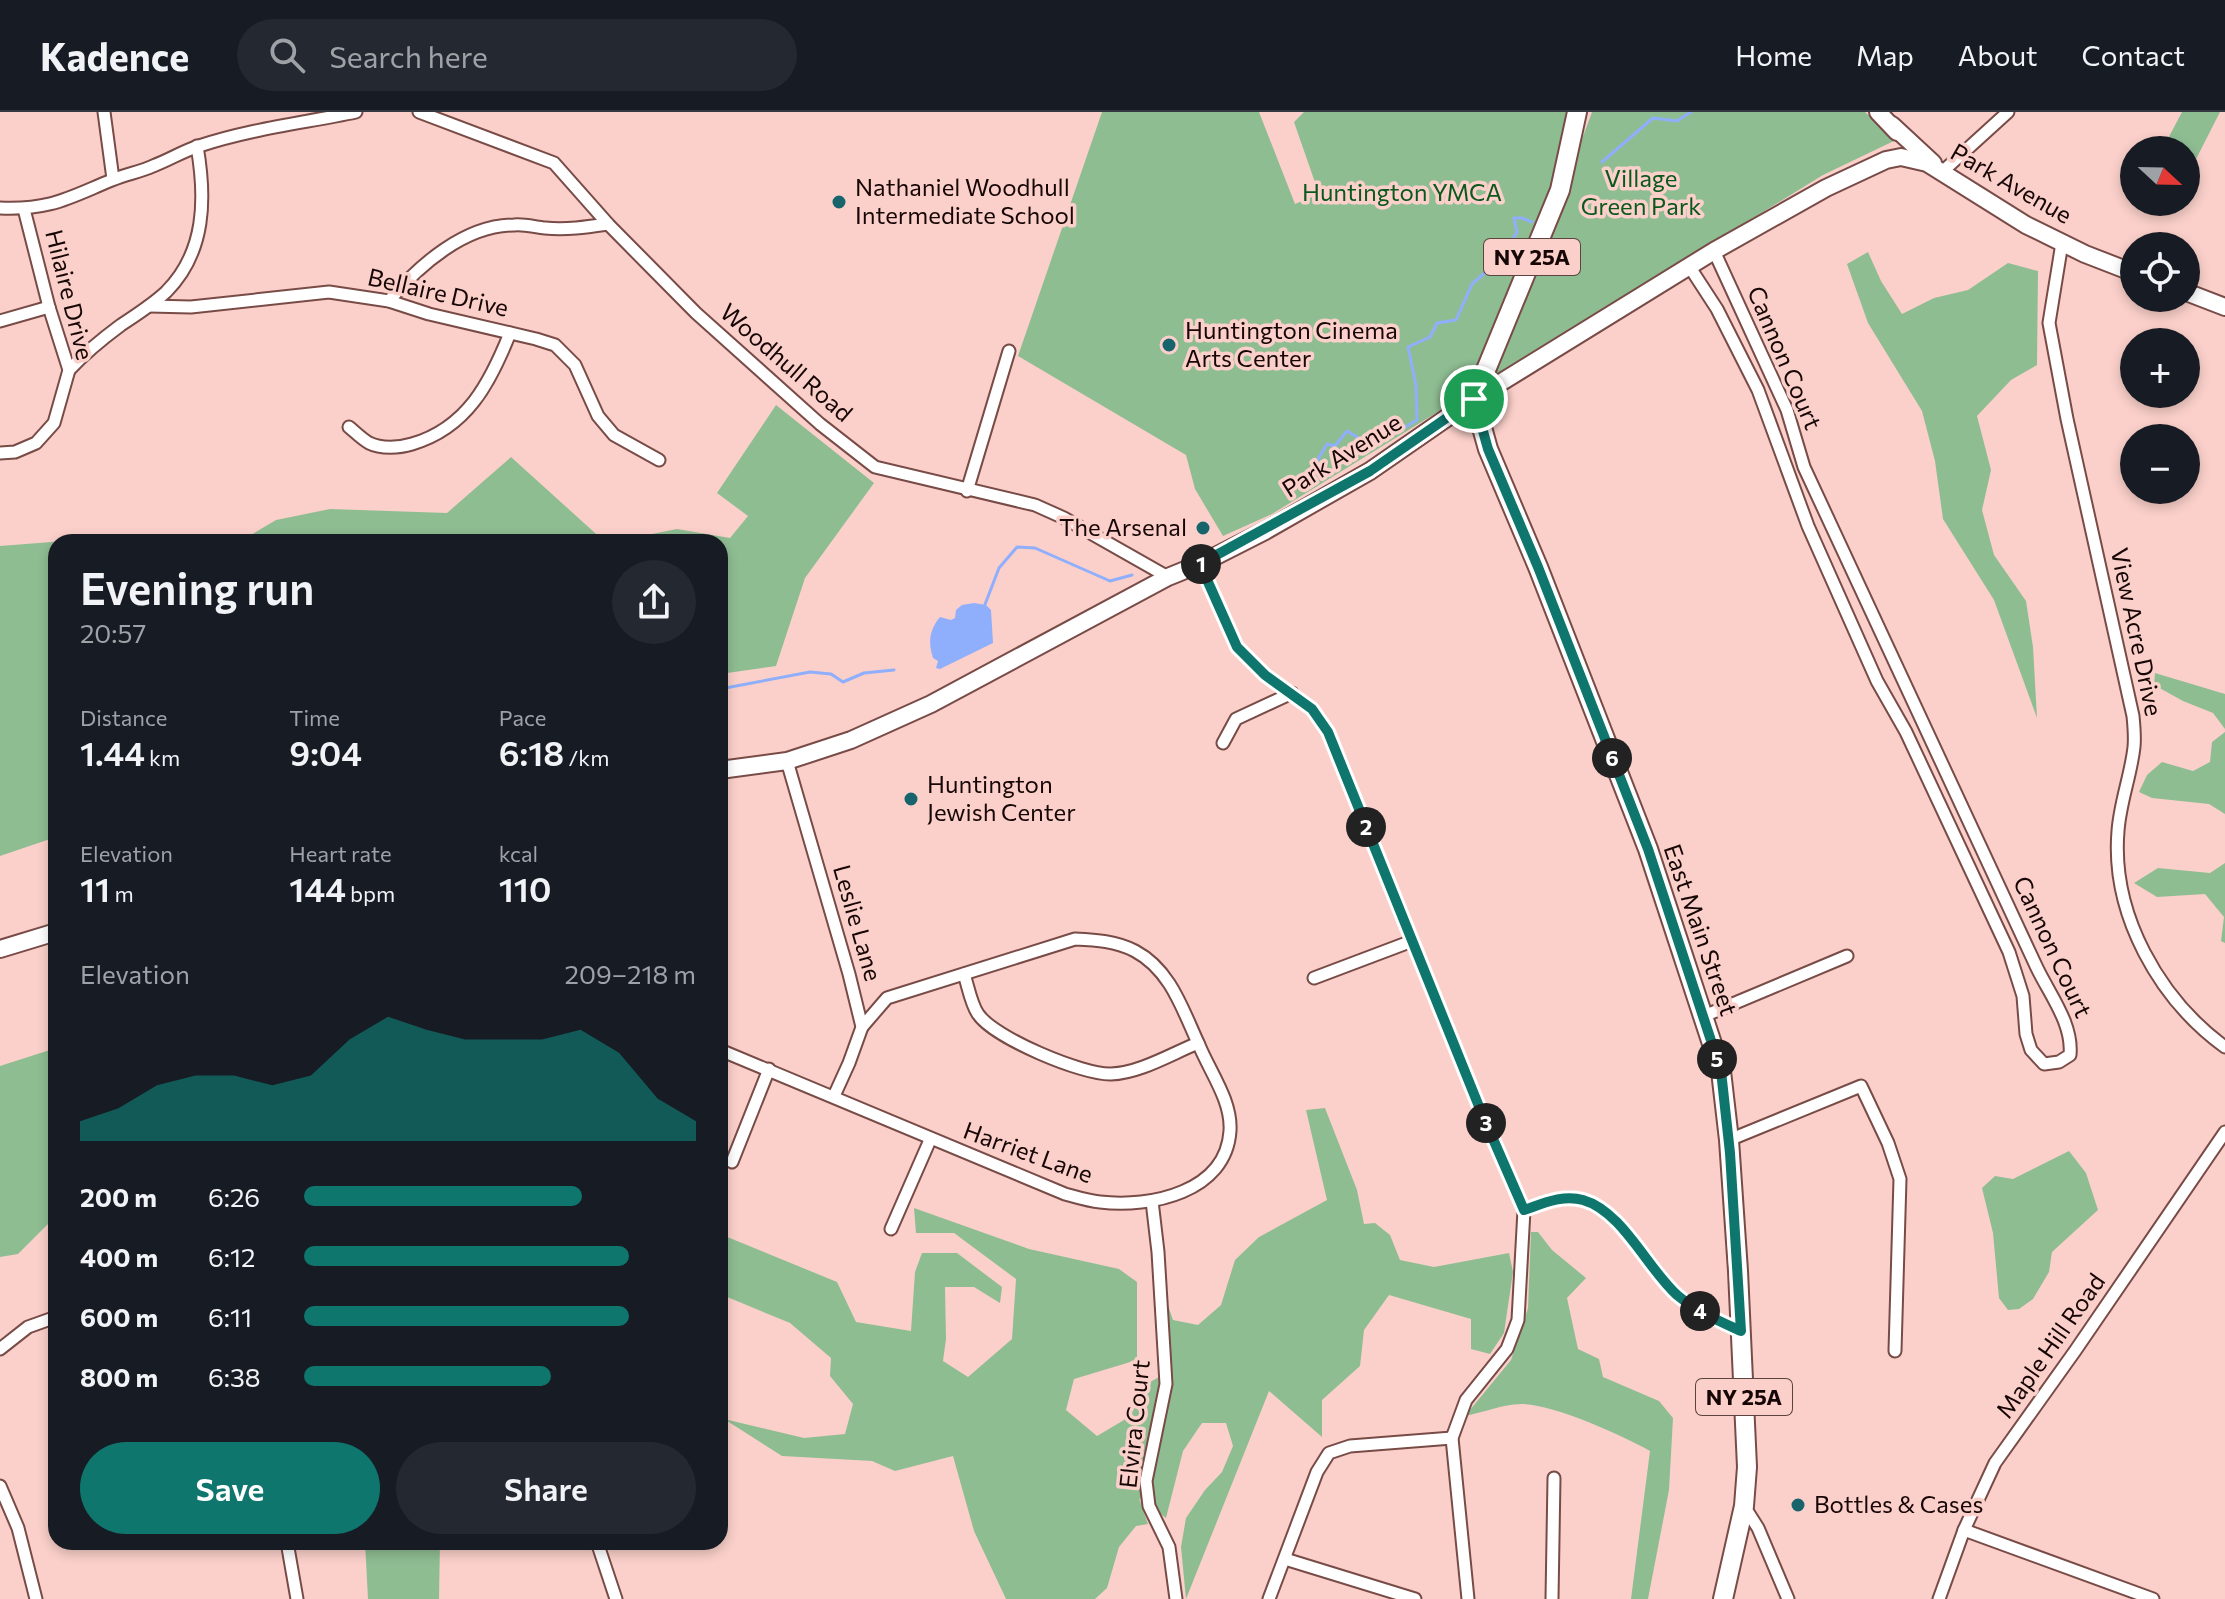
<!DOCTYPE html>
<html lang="en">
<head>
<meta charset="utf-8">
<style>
  body { margin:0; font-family:Commissioner,sans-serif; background:#242831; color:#f1f3f6; height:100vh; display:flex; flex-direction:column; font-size:30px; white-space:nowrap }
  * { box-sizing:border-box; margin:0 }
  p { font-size:26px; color:#9ea1a6 }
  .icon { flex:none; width:44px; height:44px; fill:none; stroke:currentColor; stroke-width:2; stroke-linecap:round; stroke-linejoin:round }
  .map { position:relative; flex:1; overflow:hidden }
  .sheet { position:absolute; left:48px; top:422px; width:680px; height:1016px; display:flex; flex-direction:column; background:#171b24; border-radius:24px; box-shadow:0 4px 12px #0003 }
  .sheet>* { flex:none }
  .needle { width:52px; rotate:112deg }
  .buttons { position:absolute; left:2120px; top:24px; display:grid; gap:16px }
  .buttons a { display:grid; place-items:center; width:80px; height:80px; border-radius:50%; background:#171b24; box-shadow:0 4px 12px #0003; font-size:40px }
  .pin { position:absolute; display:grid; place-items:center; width:68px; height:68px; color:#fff; margin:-34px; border:4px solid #fff; border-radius:50%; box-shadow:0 2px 8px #0007 }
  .km { position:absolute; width:40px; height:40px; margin:-20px; border-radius:50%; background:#222; color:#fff; font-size:22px; line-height:40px; text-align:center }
  .round { display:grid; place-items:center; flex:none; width:84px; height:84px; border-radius:42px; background:#242831 }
  .overview { display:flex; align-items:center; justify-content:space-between; height:136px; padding:0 32px }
  h1 { font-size:44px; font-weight:600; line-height:60px }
  .stats { display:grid; grid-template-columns:repeat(3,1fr); gap:12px; height:136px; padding:8px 32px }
  .stats div { display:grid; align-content:center }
  .stats b { font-size:34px; font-weight:600 }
  .stats small { font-size:22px; font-weight:400 }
  .stats p { font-size:22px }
  .chart { height:224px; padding:16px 32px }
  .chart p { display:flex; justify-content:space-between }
  .chart svg { width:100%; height:144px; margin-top:8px; fill:#0f766e; opacity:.7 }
  .action { display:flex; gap:16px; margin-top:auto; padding:16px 32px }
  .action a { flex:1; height:92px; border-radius:48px; background:#0f766e; color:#fff; font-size:32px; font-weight:600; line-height:92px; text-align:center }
  .action a+a { background:#242831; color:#f1f3f6 }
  ul { padding:0 32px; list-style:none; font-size:26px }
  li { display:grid; grid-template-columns:128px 96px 1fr; align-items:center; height:60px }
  li i { height:20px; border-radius:10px; background:#0f766e }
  header { display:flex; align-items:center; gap:48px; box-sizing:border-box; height:112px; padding:0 40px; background:#171b24; border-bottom:2px solid #363941 }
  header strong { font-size:38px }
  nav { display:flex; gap:44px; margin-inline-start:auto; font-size:28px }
  .search { width:560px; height:72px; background:#242831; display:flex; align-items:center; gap:20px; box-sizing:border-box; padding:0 28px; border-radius:44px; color:#9ea1a6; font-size:30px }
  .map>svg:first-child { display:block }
  .green { fill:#8fbd92 }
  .water { fill:#8faffc }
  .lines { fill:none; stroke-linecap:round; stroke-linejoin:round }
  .stream { stroke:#8faffc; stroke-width:3 }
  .minor-casing { stroke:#784b47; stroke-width:15 }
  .secondary-casing { stroke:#784b47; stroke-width:20 }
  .primary-casing { stroke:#784b47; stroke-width:22 }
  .minor { stroke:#fff; stroke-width:11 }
  .secondary { stroke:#fff; stroke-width:16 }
  .primary { stroke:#fff; stroke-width:18 }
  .route-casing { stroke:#fff; stroke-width:16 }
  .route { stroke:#0f766e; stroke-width:10 }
  .poi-dot { fill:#17646d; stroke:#fbd0ca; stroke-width:3 }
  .labels { text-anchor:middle; stroke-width:7; stroke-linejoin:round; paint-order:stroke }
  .shield { fill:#fbd0ca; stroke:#5b4340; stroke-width:2 }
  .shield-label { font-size:22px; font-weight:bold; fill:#160605 }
  .park-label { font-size:24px; fill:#09581c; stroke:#fbd0ca }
  .street-label { font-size:24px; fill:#160605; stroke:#fbd0ca }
  .poi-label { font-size:24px; fill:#160605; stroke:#fbd0ca; text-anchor:start }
</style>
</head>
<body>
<header>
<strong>Kadence</strong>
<div class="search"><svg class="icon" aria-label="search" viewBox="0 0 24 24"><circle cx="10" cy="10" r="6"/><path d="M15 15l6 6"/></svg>Search here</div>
<nav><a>Home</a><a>Map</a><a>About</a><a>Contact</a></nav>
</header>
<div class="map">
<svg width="2225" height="1487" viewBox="0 0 2225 1487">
  <rect width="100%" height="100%" fill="#fbd0ca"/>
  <g class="green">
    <path d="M1102 0H1259L1295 92 1319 82 1294 10 1304 0H1566L1562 35 1582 27 1592 0H1865L1896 28 1823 63 1272 402 1223 424 1195 377 1186 343 1018 244Z"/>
    <path d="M2182 0H2220L2190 59 2186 57V38H2162Z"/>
    <path d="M1868 140 1881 169 1902 202 1934 186 1968 178 2008 151 2038 159 2037 253 2011 268 1977 304 1991 358 1982 398 1994 443 2026 489 2033 535 2037 606 1994 488 1943 407 1935 349 1922 299 1868 211 1847 152Z"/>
    <path d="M776 293 874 371 805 466 776 554 720 562V430H612L677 417 730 426 748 404 717 381Z"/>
    <path d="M511 345 605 430H239L276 408 330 397 447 401Z"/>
    <path d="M90 427 99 430H56V725L0 744V434Z"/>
    <path d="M2155 561 2225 582V617L2213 601 2183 589 2154 573Z"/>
    <path d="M2225 620V702L2209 692 2152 686 2139 680 2147 663 2162 650 2193 659 2210 650 2212 630Z"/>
    <path d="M2225 751V831L2221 829 2224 805 2205 782 2157 785 2134 771 2158 756 2210 761Z"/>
    <path d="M56 936V1104L18 1142 0 1145V954Z"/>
    <path d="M1325 996 1357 1078 1364 1112 1375 1111 1390 1123 1400 1148 1434 1155 1509 1141 1513 1160 1504 1221 1490 1242 1471 1237V1207L1389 1183 1364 1218 1360 1254 1322 1288V1325L1269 1279 1186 1487 1181 1435 1186 1406 1205 1378 1222 1360 1233 1334 1226 1311H1202L1183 1339 1166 1406 1139 1386 1148 1412 1136 1414 1119 1435 1107 1476 1095 1487H1006L974 1419 953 1344 895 1359 872 1349 782 1344 724 1307 804 1326 845 1322 853 1292 830 1264 831 1246 790 1211 720 1182V1122L837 1170 856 1210 911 1219 915 1160 922 1141H957L1002 1175 1000 1191 974 1175H945L946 1227 943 1249 968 1265 1012 1227 1016 1167 954 1121H916L914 1096 1029 1137 1119 1157 1137 1170V1248L1074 1267 1066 1298 1097 1324 1124 1308 1143 1274 1159 1265 1154 1153 1173 1208 1198 1213 1221 1193 1235 1148 1259 1125 1327 1088 1306 998Z"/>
    <path d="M2069 1039 2086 1061 2098 1098 2052 1140 2049 1160 2033 1187 2019 1197 2008 1198 1999 1186 1993 1121 1982 1076 1995 1064 2013 1067Z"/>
    <path d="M1531 1120H1538L1552 1138 1586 1166 1567 1186 1578 1237 1599 1247 1603 1265 1659 1289 1673 1306 1669 1378 1648 1487H1631L1650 1339C1621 1323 1553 1292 1521 1292 1503 1292 1482 1301 1465 1304L1511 1248 1528 1196Z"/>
    <path d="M365 1430H440L439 1487H368Z"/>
  </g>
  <path class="water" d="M974 491 986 493 991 498 993 531 940 557 936 556 938 549 933 546C928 530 929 518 940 505L951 508 955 506 956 498 962 493Z"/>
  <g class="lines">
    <g class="stream">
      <path d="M1602 50 1653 6 1677 9 1691 0"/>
      <path d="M1313 356 1327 332 1335 334 1347 319 1373 335 1417 308 1416 273 1408 235 1430 225 1437 211 1456 208 1472 172 1487 159 1492 141 1511 130 1517 120 1514 106H1522L1532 110"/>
      <path d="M984 495 999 456 1017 435 1035 436 1110 469 1132 463"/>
      <path d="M720 577 810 560 831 562 843 570 864 561 894 558"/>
    </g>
    <g class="minor-casing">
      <g id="minor">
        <path d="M104 0 113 67"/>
        <path d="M419 0 554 51 608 112 696 201 820 312 875 355 1035 393 1064 406 1168 465"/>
        <path d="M1942 60 2008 0"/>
        <path d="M0 96C51 98 68 86 112 68 126 62 140 60 153 54 169 48 183 39 199 34 250 17 303 11 356 0"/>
        <path d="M2062 131 2049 211 2067 307 2133 604C2134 614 2135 625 2134 635 2131 663 2120 690 2118 719 2111 802 2159 887 2225 935"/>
        <path d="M1689 154 1717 197 1758 278 1808 414 1877 569 1906 620 2009 840 2023 884 2026 922 2031 938 2044 952 2059 950 2070 943C2073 912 2050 883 2037 856L1804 355 1787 298 1714 139"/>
        <path d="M389 189C419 153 465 113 514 113 524 112 535 115 545 116 567 118 587 115 608 112"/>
        <path d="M149 194 191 195 329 180 389 189 429 202 536 227 555 233 575 253 598 304 614 323 659 348"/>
        <path d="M0 209 49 195"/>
        <path d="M69 258C85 241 102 227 121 213 136 203 152 193 166 180 206 140 206 86 197 34"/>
        <path d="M349 315C355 320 362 327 369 331 381 337 399 336 412 332 467 316 490 271 510 221"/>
        <path d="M0 341 15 340 36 331 54 311 69 258 49 195 24 97"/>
        <path d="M967 379 1009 239"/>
        <path d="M1200 452 1237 535 1265 563 1312 597 1328 620 1480 997 1524 1098 1518 1208 1507 1237 1466 1288 1452 1326 1468 1487"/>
        <path d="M1223 631 1236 607 1292 581"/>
        <path d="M787 649 849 862 862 915 849 951 834 984"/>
        <path d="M964 862C968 874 971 892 978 902 994 926 1083 963 1111 962 1140 961 1171 942 1198 931"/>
        <path d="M1314 866 1412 829"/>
        <path d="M1704 904 1847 844"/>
        <path d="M720 938 1065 1082C1076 1085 1088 1089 1100 1090 1151 1096 1226 1080 1230 1019 1232 989 1210 960 1199 933 1183 899 1171 858 1135 839 1116 829 1096 828 1075 827L887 886 862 915"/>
        <path d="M1729 1028 1861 974 1888 1031 1900 1067 1895 1239"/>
        <path d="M732 1050 769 957"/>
        <path d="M1152 1089 1158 1140 1166 1272 1146 1369 1149 1394 1169 1435 1176 1487"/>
        <path d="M1524 1098C1542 1092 1563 1082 1583 1088 1621 1099 1648 1156 1677 1183 1696 1199 1719 1209 1741 1219"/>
        <path d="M891 1117 930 1028"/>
        <path d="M0 1237 28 1215 56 1205"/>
        <path d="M0 1374 18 1416 36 1487"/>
        <path d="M1744 1394 1758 1416 1788 1487"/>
        <path d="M1964 1418 2153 1487"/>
        <path d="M287 1430 297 1487"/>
        <path d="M597 1430 616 1487"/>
        <path d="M1285 1447 1415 1487"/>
        <path d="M1269 1487 1317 1360 1329 1341 1350 1334 1452 1326"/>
        <path d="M1552 1487 1554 1366"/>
        <path d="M1939 1487 1964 1418 1995 1351 2075 1239 2225 1020"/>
      </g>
    </g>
    <g class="secondary-casing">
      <g id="secondary">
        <path d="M1878 0 1897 20"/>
        <path d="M1892 13 1933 51"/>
        <path d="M2186 180 2225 195"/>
        <path d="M720 658 787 649 851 628 931 592 1168 465 1200 452 1265 419 1370 359 1474 287 1714 139 1826 76 1886 48 1901 45 1927 51 2026 113 2085 142 2134 161"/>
        <path d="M0 837 56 820"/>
      </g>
    </g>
    <g class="primary-casing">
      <path id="primary" d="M1577 0 1560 78 1474 287 1488 337 1538 455 1648 737 1721 959 1729 1028 1738 1159 1747 1355 1744 1394 1723 1487"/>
    </g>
    <use href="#minor" class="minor"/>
    <use href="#secondary" class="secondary"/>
    <use href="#primary" class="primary"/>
  </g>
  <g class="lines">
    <g class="route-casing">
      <path id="route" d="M1474 287 1488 337 1538 455 1648 737 1721 959 1730 1041 1741 1219C1719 1209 1696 1199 1677 1183 1647 1156 1622 1099 1583 1088 1563 1082 1542 1092 1524 1098L1480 997 1328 620 1312 597 1265 563 1237 535 1200 452 1370 359Z"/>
    </g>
    <use href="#route" class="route"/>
  </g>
  <g class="poi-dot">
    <circle cx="839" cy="90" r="8"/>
    <circle cx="1169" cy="233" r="8"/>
    <circle cx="1203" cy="416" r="8"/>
    <circle cx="911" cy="687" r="8"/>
    <circle cx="1798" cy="1393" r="8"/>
  </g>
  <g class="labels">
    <g class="shield">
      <rect x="1484" y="127" width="96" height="36" rx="6"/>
      <rect x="1696" y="1267" width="96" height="36" rx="6"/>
    </g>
    <g class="shield-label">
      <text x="1532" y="153">NY 25A</text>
      <text x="1744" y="1293">NY 25A</text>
    </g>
    <g class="park-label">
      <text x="1641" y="75">Village<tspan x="1641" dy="28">Green Park</tspan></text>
      <text x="1402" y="89">Huntington YMCA</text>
    </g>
    <g class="street-label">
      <text transform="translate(2011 72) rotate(30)" y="8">Park Avenue</text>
      <text transform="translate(438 181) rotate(13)" y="8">Bellaire Drive</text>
      <text transform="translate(69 183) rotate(76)" y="8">Hilaire Drive</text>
      <text transform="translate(1784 246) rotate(67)" y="8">Cannon Court</text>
      <text transform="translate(786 251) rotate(41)" y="8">Woodhull Road</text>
      <text transform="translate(1342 344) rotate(-32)" y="8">Park Avenue</text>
      <text transform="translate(2136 520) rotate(78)" y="8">View Acre Drive</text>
      <text transform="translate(857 811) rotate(74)" y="8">Leslie Lane</text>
      <text transform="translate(1700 818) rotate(71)" y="8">East Main Street</text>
      <text transform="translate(2052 835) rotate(65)" y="8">Cannon Court</text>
      <text transform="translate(1028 1041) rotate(20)" y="8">Harriet Lane</text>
      <text transform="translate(2051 1234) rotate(-55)" y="8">Maple Hill Road</text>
      <text transform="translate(1135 1312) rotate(-84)" y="8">Elvira Court</text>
    </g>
    <g class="poi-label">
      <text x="855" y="84">Nathaniel Woodhull<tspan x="855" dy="28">Intermediate School</tspan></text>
      <text x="1185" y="227">Huntington Cinema<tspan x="1185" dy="28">Arts Center</tspan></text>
      <text x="1187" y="424" text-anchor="end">The Arsenal</text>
      <text x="927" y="681">Huntington<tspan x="927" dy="28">Jewish Center</tspan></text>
      <text x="1814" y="1401">Bottles &amp; Cases</text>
    </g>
  </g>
</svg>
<div class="buttons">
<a><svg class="needle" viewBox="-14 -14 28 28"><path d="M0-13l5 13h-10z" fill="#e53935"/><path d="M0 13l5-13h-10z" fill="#9ea1a6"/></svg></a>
<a><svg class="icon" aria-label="locate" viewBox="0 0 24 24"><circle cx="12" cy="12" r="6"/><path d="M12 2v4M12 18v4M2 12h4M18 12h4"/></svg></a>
<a>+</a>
<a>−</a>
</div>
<div class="pin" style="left:1474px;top:287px;background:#1e9e55"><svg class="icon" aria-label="arrive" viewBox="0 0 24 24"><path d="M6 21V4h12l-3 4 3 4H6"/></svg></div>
<b class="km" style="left:1201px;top:452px">1</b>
<b class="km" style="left:1366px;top:715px">2</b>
<b class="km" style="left:1486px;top:1011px">3</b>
<b class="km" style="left:1700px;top:1199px">4</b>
<b class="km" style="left:1717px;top:947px">5</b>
<b class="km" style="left:1612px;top:646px">6</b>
<section class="sheet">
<div class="overview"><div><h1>Evening run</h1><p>20:57</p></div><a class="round"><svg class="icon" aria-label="share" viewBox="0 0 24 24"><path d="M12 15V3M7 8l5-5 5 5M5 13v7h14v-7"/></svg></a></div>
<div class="stats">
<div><p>Distance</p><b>1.44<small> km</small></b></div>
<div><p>Time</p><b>9:04</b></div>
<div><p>Pace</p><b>6:18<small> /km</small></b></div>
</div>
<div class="stats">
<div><p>Elevation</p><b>11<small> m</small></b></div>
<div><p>Heart rate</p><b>144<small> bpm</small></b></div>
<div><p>kcal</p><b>110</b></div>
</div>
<div class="chart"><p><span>Elevation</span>209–218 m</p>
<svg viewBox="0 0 160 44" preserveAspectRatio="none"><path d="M0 44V38L10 34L20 27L30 24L40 24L50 27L60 24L70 13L80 6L90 10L100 13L110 13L120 13L130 10L140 17L150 31L160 38V44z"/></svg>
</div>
<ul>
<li><b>200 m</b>6:26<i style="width:71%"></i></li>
<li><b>400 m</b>6:12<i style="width:83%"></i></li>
<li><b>600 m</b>6:11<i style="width:83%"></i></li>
<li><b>800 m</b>6:38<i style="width:63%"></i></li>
</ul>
<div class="action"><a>Save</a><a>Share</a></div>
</section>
</div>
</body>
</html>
